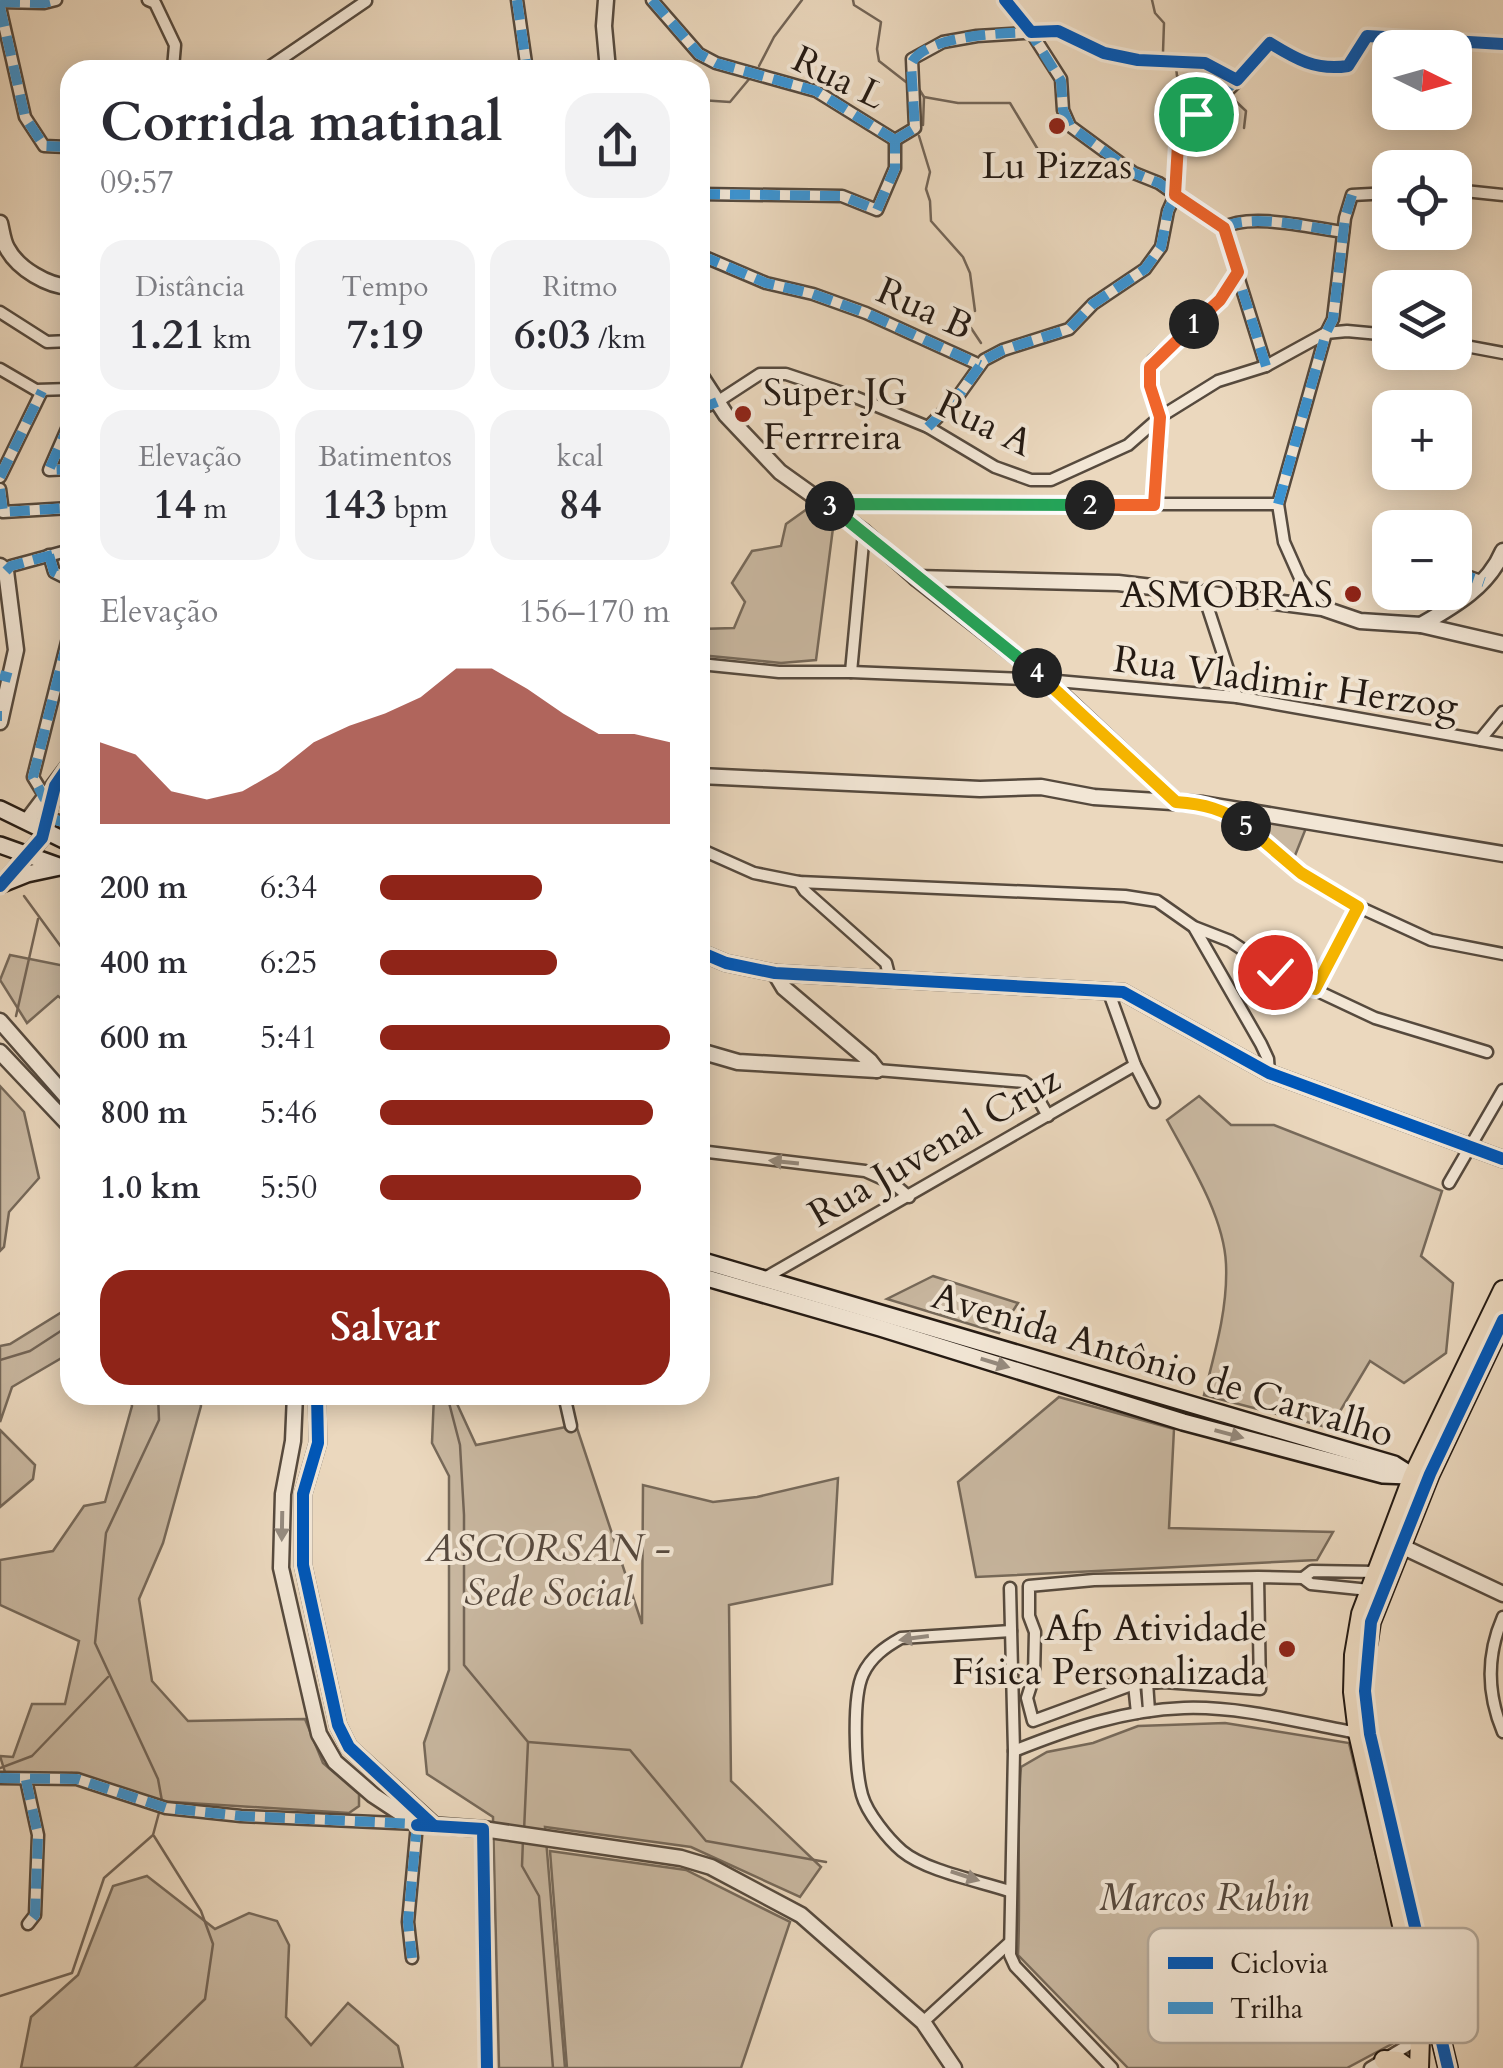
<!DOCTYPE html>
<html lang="pt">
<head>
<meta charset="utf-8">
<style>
  body { margin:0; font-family:Cardo,serif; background:#f2f2f3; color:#2b2b33; height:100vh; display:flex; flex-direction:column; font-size:38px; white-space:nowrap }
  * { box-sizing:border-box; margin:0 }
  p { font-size:32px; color:#7c7c81 }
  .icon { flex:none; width:55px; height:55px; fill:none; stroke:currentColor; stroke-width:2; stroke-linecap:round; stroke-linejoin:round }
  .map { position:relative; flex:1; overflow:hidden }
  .side { position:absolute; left:60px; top:60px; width:650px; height:1345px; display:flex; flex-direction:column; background:#fff; border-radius:30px; box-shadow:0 5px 25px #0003 }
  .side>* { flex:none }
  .needle { width:65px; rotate:95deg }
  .controls { position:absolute; left:1372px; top:30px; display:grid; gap:20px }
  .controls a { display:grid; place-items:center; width:100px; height:100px; border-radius:20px; background:#fff; box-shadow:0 5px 25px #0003; font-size:50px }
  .pin { position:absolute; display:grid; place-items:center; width:85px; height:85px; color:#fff; margin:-42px; border:5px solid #fff; border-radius:50%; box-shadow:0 2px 10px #0007 }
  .km { position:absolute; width:50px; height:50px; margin:-25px; border-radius:50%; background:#222; color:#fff; font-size:28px; line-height:50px; text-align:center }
  .round { display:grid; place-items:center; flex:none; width:105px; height:105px; border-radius:30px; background:#f2f2f3 }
  .headline { display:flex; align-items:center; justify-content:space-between; height:170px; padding:0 40px }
  h1 { font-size:55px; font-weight:800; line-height:75px }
  .metrics { display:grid; grid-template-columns:repeat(3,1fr); gap:15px; height:170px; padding:10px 40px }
  .metrics div { display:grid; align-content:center; border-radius:25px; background:#f2f2f3; text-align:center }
  .metrics b { font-size:42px; font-weight:800 }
  .metrics small { font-size:28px; font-weight:400 }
  .metrics p { font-size:28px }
  .chart { height:280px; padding:20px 40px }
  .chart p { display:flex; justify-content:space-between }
  .chart svg { width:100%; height:180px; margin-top:10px; fill:#8f2418; opacity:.7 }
  .primary-button { display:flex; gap:20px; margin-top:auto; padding:20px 40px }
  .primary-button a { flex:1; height:115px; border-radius:30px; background:#8f2418; color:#fff; font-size:40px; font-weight:800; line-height:115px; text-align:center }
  ul { padding:0 40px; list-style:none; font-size:32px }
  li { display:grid; grid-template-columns:160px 120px 1fr; align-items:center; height:75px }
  li i { height:25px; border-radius:12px; background:#8f2418 }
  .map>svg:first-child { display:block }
  .green { fill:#c9b8a1; stroke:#76695a; stroke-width:2.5 }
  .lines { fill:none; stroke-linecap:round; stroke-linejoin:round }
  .stream { stroke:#736557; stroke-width:2.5 }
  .minor-casing { stroke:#564a3e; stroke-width:15 }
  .tertiary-casing { stroke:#564a3e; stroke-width:19 }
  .secondary-casing { stroke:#241a13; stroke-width:20 }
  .primary-casing { stroke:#241a13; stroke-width:22 }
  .minor { stroke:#f2e6d5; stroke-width:10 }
  .tertiary { stroke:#f2e6d5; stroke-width:14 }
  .secondary { stroke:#f2e6d5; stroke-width:15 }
  .primary { stroke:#ebd8be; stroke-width:18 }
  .quiet { stroke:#3b94d3; stroke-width:10; stroke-dasharray:20 10; stroke-linecap:butt }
  .cycleway-casing { stroke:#f2e6d5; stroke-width:19 }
  .cycleway { stroke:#0057b8; stroke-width:12 }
  .oneway { fill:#958a7e }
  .split-1-casing { stroke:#fff; stroke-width:20 }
  .split-2-casing { stroke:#fff; stroke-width:20 }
  .split-3-casing { stroke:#fff; stroke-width:20 }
  .split-4-casing { stroke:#fff; stroke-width:20 }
  .split-5-casing { stroke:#fff; stroke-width:20 }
  .split-6-casing { stroke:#fff; stroke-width:20 }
  .split-1 { stroke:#f0652b; stroke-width:12 }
  .split-2 { stroke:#f0652b; stroke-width:12 }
  .split-3 { stroke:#22a559; stroke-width:12 }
  .split-4 { stroke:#22a559; stroke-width:12 }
  .split-5 { stroke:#f5b400; stroke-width:12 }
  .split-6 { stroke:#f5b400; stroke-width:12 }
  .poi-dot { fill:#8f2418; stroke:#f2e6d5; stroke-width:4 }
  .labels { text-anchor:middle; stroke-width:8; stroke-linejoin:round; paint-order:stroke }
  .street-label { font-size:38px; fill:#241a13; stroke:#f2e6d5 }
  .poi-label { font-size:38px; fill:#241a13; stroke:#f2e6d5; text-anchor:end }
  .park-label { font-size:38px; font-style:italic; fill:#56493e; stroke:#f2e6d5 }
  .key { fill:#f2e6d5; stroke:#b4a99b; stroke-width:2.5 }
  .key-label { font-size:28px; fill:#241a13 }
</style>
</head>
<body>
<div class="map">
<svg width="1503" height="2068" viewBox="0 0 1503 2068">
  <rect width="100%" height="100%" fill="#ebd8be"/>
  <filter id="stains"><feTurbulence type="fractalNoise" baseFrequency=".002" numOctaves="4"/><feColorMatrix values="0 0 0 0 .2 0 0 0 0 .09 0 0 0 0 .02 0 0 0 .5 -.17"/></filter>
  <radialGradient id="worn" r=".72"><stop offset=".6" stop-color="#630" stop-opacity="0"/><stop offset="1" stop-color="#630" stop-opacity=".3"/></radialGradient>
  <g class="green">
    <path d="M807 509 833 528 816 660 781 663 700 655V629L734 628 745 602 732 583 752 551 781 546 786 524Z"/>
    <path d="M1234 816 1306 828 1294 858Z"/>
    <path d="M10 955 70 967V1005L58 996 27 1023 0 980Z"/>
    <path d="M0 1086 24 1112 39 1178 9 1212 4 1247 0 1251Z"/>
    <path d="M1199 1096 1231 1125H1274L1442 1191 1421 1256 1453 1283 1446 1353 1404 1383 1370 1361 1330 1428 1204 1395C1215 1352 1228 1308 1226 1264 1224 1216 1189 1161 1167 1120Z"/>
    <path d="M933 1276 1018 1303 999 1333 887 1299Z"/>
    <path d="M70 1307V1353L12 1387 0 1422V1346L10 1344Z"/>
    <path d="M129 1395H199L201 1406 163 1543 139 1599 152 1681 188 1721 305 1719 323 1763 359 1794V1806L349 1813 157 1801 72 1773 27 1777 5 1772 0 1756 13 1757 32 1704H65L79 1641 0 1605V1560L53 1551 84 1506 105 1502 132 1406Z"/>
    <path d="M434 1395H453L476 1445 576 1425 642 1624 643 1485 713 1502 757 1497 838 1478 832 1584 729 1605 731 1781 821 1867 800 1897 691 1847 545 1827 565 2068H499L493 1817 427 1774 424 1743 449 1670V1476L432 1443Z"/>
    <path d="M1059 1397 1174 1429 1169 1528 1333 1532 1317 1560 976 1577 958 1482Z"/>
    <path d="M0 1430 35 1465 33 1479 0 1507Z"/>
    <path d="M1225 1723 1349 1743 1418 2030 1347 2068H1128L1018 1955C1021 1893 1016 1830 1021 1767L1047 1752 1093 1743 1138 1726Z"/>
    <path d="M550 1851 686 1870 790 1922 741 2068H567Z"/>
    <path d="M147 1876 215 1929 249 1913 277 1921 289 1945 286 2017 311 2045 348 2003 398 2046 403 2068H21L31 2017 78 1975 113 1886Z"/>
  </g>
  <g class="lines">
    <g class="stream">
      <path d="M853 0 854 5 881 22 877 49 879 61 906 82"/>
      <path d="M1152 0 1155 13 1164 23 1163 52"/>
      <path d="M759 66 774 37 802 0"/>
      <path d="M1176 67 1177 76 1210 94"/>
      <path d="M919 89 924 97 923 125"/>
      <path d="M1228 94 1246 111 1244 128"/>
      <path d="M924 97 958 103H1010L1043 158 1070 168"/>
      <path d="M700 100 730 102 750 78"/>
      <path d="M919 136 930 172 926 189 930 201 931 221 963 257 970 273 975 311"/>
      <path d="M971 328 981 343"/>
      <path d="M24 896 70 959"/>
      <path d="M16 1016 38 919"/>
      <path d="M0 1360 30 1351 70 1325"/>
      <path d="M158 1395 159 1420 106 1533 95 1643 158 1779 162 1801"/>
      <path d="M447 1395 460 1445 464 1515V1665L528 1742 524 1831"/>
      <path d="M528 1742 630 1750 706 1841 826 1862"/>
      <path d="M0 1768 32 1756 108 1677"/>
      <path d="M523 1839 522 1866 539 1896 553 2068"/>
      <path d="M0 1996 72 1973 104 1878 153 1835 160 1809"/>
      <path d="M134 2068 205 1999 213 1944 201 1911 154 1836"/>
    </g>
    <g class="minor-casing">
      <g id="minor">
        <path d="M148 0 155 3 175 45 173 68 170 70"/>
        <path d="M517 0 527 70"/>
        <path d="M652 0 699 54 716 63 816 91 895 140"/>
        <path d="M1005 0 1031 32 1061 79 1063 110 1070 126 1134 173 1159 183 1223 228 1266 366"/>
        <path d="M0 2 44 3 56 0"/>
        <path d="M0 7 25 117 44 146 67 147"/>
        <path d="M265 70 366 1"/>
        <path d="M895 140 915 128 912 59 943 42 977 36 1058 31 1104 53 1138 60 1205 63 1237 80"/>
        <path d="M1455 190 1503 195"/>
        <path d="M700 194 842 196 877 210 895 168V140"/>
        <path d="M1223 228C1250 212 1312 228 1343 232"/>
        <path d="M700 255 766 283 813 294 866 313 980 365"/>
        <path d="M0 312 47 342 70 341"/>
        <path d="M1455 344 1503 353"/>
        <path d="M0 369 36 390 70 389"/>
        <path d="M700 409 717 402 760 374H786L855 397 928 427 995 467 1031 480H1051L1128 445 1160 417 1218 381 1266 366 1326 333 1347 331 1390 335"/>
        <path d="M70 422 49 470 70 469"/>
        <path d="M928 427 956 399 984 360 1003 350 1069 329 1093 304 1145 269 1161 247 1168 211 1175 195 1179 127 1185 117C1218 107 1249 70 1270 43 1296 59 1316 71 1348 66L1367 36 1503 44"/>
        <path d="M0 477 42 391"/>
        <path d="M0 489 3 512 70 508"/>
        <path d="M828 504H1278"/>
        <path d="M1154 505C1156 477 1164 442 1159 415 1155 395 1144 381 1153 360L1220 300 1237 273"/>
        <path d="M49 555 54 572 70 580"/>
        <path d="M6 571 11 566 70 550"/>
        <path d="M1455 572 1484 582"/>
        <path d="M1203 593 1237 697"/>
        <path d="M1322 608 1300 578 1284 542 1278 504 1326 333 1333 319 1345 218 1352 195 1390 193"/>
        <path d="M700 664 779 672H851L1046 680 1237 697 1503 744"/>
        <path d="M851 672 864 532"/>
        <path d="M1480 740 1503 712"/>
        <path d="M47 800 33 777 70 630"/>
        <path d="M1224 812 1233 816 1301 873 1359 907 1431 940 1503 954"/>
        <path d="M45 817 70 824"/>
        <path d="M700 849 754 873 799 882 1125 896 1157 901 1194 927 1230 941 1275 971 1375 1018 1487 1052"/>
        <path d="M799 882 805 891 886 963 890 979"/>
        <path d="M1195 929 1261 1044 1268 1059 1269 1073"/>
        <path d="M1315 989 1359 907"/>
        <path d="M1108 990 1135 1065 1154 1102"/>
        <path d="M877 1070 1024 1082 1032 1088 1048 1116"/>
        <path d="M700 1151 865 1171 894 1184 909 1197"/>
        <path d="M1449 1183 1503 1090"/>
        <path d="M763 1279 1135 1065"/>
        <path d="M564 1395 571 1426"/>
        <path d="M1258 1577 1094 1580 1029 1586V1616L1035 1632 1034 1676 1027 1698 1033 1721 1134 1684 1164 1682 1260 1689 1258 1577 1303 1578"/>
        <path d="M1010 1588 1014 1751 1010 1955 1015 1966 1112 2068"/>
        <path d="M1369 1590 1311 1584 1303 1578 1312 1571 1377 1572"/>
        <path d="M1503 1617C1486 1656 1487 1694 1503 1732"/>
        <path d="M1147 1682 1149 1711"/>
        <path d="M1134 1684 1137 1713"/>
        <path d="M1014 1751C1069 1729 1124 1710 1184 1708 1241 1706 1302 1723 1358 1733"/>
        <path d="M0 1778 77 1779 166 1808 241 1816 417 1824 408 1922 412 1958"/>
        <path d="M26 1780 38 1835 35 1915 28 1924"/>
        <path d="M483 1829 487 2068"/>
        <path d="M1009 1891C979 1881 926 1871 902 1851 888 1839 867 1813 862 1795 855 1770 852 1697 863 1674 871 1657 885 1647 901 1638L1011 1631"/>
        <path d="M923 2022 1008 1944"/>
        <path d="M1370 2068 1420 2038"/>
      </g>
    </g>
    <g class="tertiary-casing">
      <g id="tertiary">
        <path d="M606 0 604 26 608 70"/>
        <path d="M0 223C2 231 3 241 7 248 18 269 48 286 70 287"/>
        <path d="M700 375 726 415 780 472 864 532 916 578 1046 680 1176 802"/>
        <path d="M0 566 6 571 16 650 0 722"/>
        <path d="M916 578 1118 583 1203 593 1322 608 1360 621 1421 625 1503 644"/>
        <path d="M1421 625C1454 606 1488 587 1503 551"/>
        <path d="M700 776 980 789 1041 787 1094 797 1203 804 1503 854"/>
        <path d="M27 821 70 764"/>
        <path d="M3 883 42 838 55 786"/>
        <path d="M700 952 726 963 775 973 1123 992 1269 1073 1503 1159"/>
        <path d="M775 973 784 988 870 1061 877 1070"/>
        <path d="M0 1021 70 1101"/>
        <path d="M700 1051 738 1062 877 1070"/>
        <path d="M0 1052 70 1126"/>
        <path d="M295 1395 293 1441 283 1494 281 1568 319 1734 335 1762 373 1795 417 1824 483 1829 681 1858 711 1867 801 1915 923 2022 954 2068"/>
        <path d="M317 1395 318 1443 303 1494V1565L338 1725 349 1747 434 1825"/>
        <path d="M1401 1546 1503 1594"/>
      </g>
    </g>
    <g class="secondary-casing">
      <g id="secondary">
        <path d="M0 809 70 843"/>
        <path d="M0 845 70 870"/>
        <path d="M2 884 27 874 60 867"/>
        <path d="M700 1260 1394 1464 1413 1476"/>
        <path d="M700 1276 880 1328 1183 1422 1383 1475 1409 1476"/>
      </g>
    </g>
    <g class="primary-casing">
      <g id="primary">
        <path d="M1368 1642 1371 1622 1430 1474 1503 1320"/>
        <path d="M1428 1985 1448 2068"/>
        <path d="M1384 2060 1398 2061 1408 2068"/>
        <path d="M1419 2068 1421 2008 1358 1733 1353 1692 1354 1655 1361 1614 1413 1476 1503 1290"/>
      </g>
    </g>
    <use href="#minor" class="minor"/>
    <use href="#tertiary" class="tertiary"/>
    <use href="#secondary" class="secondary"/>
    <use href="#primary" class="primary"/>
    <g class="quiet">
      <path d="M517 0 527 70"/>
      <path d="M652 0 699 54 716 63 816 91 895 140"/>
      <path d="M0 2 44 3 56 0"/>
      <path d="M0 7 25 117 44 146 67 147"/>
      <path d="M1027 27 1061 81 1063 110 1070 126 1134 173 1159 183 1223 228 1266 366"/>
      <path d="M895 140 915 128 911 64C925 34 1006 33 1035 32"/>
      <path d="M700 194 842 196 877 210 895 168V140"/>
      <path d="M1223 228C1250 212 1312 228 1343 232"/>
      <path d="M700 255 766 283 813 294 866 313 980 365"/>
      <path d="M700 409 717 402"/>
      <path d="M1160 417 1150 387 1153 360 1220 300 1237 273"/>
      <path d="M70 422 49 470 70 469"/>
      <path d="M928 427 956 399 984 360 1003 350 1069 329 1093 304 1145 269 1161 247 1168 211 1175 195 1179 127 1185 117 1196 114 1241 77"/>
      <path d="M0 477 42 391"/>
      <path d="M0 489 3 512 70 508"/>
      <path d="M1278 504 1326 333 1333 319 1345 218 1352 195"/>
      <path d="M49 555 54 572 70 580"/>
      <path d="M6 571 11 566 70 550"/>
      <path d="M1455 572 1484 582"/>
      <path d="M0 675 11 678"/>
      <path d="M0 716H2"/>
      <path d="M50 802 44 798 33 777 70 630"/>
      <path d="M45 817 70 824"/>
      <path d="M0 1778 77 1779 166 1808 241 1816 417 1824 408 1922 412 1958"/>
      <path d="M26 1780 38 1835 35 1915 28 1924"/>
    </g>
    <g class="cycleway-casing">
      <g id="cycleway">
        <path d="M1005 0 1031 32 1058 31 1104 53 1138 60 1205 63 1237 80 1270 43C1296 59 1316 71 1348 66L1367 36 1503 44"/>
        <path d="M0 886 42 838 55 786 70 764"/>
        <path d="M700 952 726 963 775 973 1123 992 1269 1073 1503 1159"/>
        <path d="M317 1395 318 1443 303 1494V1565L338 1725 349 1747 434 1826"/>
        <path d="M417 1825 483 1829 487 2068"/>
        <path d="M1448 2068 1370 1734 1365 1691 1371 1622 1430 1474 1503 1320"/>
      </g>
    </g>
    <use href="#cycleway" class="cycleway"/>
  </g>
  <defs><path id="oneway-solid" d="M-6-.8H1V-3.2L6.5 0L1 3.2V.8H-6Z" transform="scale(2.5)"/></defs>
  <g class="oneway">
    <use href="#oneway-solid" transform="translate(784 1162) rotate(-174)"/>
    <use href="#oneway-solid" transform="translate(995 1363) rotate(17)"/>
    <use href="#oneway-solid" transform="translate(1229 1434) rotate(15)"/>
    <use href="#oneway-solid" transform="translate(282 1526) rotate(91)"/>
    <use href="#oneway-solid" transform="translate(914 1638) rotate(172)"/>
    <use href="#oneway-solid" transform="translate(965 1876) rotate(18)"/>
  </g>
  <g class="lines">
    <g class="split-1-casing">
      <path id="split-1" d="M1194 324 1220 300 1238 272 1224 228 1175 195 1179 127 1184 117 1196 114"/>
    </g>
    <g class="split-2-casing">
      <path id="split-2" d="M1090 505H1154L1160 417 1150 386V367L1194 324"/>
    </g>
    <g class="split-3-casing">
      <path id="split-3" d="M830 506 828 504 1090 505"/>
    </g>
    <g class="split-4-casing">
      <path id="split-4" d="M830 506 1037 673"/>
    </g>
    <g class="split-5-casing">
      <path id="split-5" d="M1037 673 1176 802C1203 804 1225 809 1246 826"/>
    </g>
    <g class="split-6-casing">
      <path id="split-6" d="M1246 826 1301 873 1358 907 1315 989 1275 972"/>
    </g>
    <use href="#split-1" class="split-1"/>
    <use href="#split-2" class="split-2"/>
    <use href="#split-3" class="split-3"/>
    <use href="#split-4" class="split-4"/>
    <use href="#split-5" class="split-5"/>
    <use href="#split-6" class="split-6"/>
  </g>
  <g class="poi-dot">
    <circle cx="1057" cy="126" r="10"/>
    <circle cx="743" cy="414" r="10"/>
    <circle cx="1353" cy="594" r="10"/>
    <circle cx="1287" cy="1649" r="10"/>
  </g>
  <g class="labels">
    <g class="street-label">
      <text transform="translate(839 77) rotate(26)" y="13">Rua L</text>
      <text transform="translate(925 308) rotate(24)" y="13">Rua B</text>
      <text transform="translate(985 423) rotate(26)" y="13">Rua A</text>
      <text transform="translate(1286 682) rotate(8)" y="13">Rua Vladimir Herzog</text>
      <text transform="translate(934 1146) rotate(-30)" y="13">Rua Juvenal Cruz</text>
      <text transform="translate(1163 1364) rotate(17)" y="13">Avenida Antônio de Carvalho</text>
    </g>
    <g class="poi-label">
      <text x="1057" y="178" text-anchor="middle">Lu Pizzas</text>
      <text x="763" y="405" text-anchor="start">Super JG<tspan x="763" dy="44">Ferrreira</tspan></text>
      <text x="1333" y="607">ASMOBRAS</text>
      <text x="1267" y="1640">Afp Atividade<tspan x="1267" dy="44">Física Personalizada</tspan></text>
    </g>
    <g class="park-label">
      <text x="548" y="1561">ASCORSAN -<tspan x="548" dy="44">Sede Social</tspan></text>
      <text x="1204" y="1910">Marcos Rubin</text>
    </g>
  </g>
  <rect x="1148" y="1928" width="330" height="115" rx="15" class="key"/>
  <rect x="1168" y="1957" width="45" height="12" fill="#0057b8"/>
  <rect x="1168" y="2002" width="45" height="12" fill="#3b94d3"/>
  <g class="key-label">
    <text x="1230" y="1973">Ciclovia</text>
    <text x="1230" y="2018">Trilha</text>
  </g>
  <rect width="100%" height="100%" filter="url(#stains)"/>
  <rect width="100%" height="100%" fill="url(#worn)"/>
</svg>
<div class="controls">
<a><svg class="needle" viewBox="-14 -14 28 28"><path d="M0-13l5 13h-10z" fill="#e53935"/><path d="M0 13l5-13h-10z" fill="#7c7c81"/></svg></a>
<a><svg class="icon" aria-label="locate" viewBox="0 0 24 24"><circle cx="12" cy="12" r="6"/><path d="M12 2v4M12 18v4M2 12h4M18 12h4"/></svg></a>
<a><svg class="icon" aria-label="layers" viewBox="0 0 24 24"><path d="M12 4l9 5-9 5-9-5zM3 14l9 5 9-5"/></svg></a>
<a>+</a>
<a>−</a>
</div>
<div class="pin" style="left:1196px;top:114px;background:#1e9e55"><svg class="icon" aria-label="arrive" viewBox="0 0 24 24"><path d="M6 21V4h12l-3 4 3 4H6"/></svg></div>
<div class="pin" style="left:1275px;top:972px;background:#d93025"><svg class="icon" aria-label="check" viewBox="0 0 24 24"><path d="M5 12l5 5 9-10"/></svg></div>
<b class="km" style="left:1194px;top:324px">1</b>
<b class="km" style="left:1090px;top:505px">2</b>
<b class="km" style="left:830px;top:506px">3</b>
<b class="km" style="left:1037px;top:673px">4</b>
<b class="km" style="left:1246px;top:826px">5</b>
<section class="side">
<div class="headline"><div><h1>Corrida matinal</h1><p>09:57</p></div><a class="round"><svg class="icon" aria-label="share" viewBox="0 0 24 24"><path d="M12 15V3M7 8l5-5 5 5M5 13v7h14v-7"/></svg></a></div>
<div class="metrics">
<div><p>Distância</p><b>1.21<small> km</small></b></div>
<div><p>Tempo</p><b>7:19</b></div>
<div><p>Ritmo</p><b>6:03<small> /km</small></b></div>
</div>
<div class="metrics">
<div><p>Elevação</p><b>14<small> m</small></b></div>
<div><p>Batimentos</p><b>143<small> bpm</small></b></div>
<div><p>kcal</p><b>84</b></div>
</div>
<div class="chart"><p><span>Elevação</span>156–170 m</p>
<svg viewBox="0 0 160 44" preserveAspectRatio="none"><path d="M0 44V24L10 27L20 36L30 38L40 36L50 31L60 24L70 20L80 17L90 13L100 6L110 6L120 11L130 17L140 22L150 22L160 24V44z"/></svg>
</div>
<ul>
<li><b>200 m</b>6:34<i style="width:56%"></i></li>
<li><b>400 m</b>6:25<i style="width:61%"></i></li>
<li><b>600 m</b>5:41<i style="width:100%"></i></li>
<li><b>800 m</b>5:46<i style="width:94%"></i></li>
<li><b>1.0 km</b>5:50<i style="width:90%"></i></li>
</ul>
<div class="primary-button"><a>Salvar</a></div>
</section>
</div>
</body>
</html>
